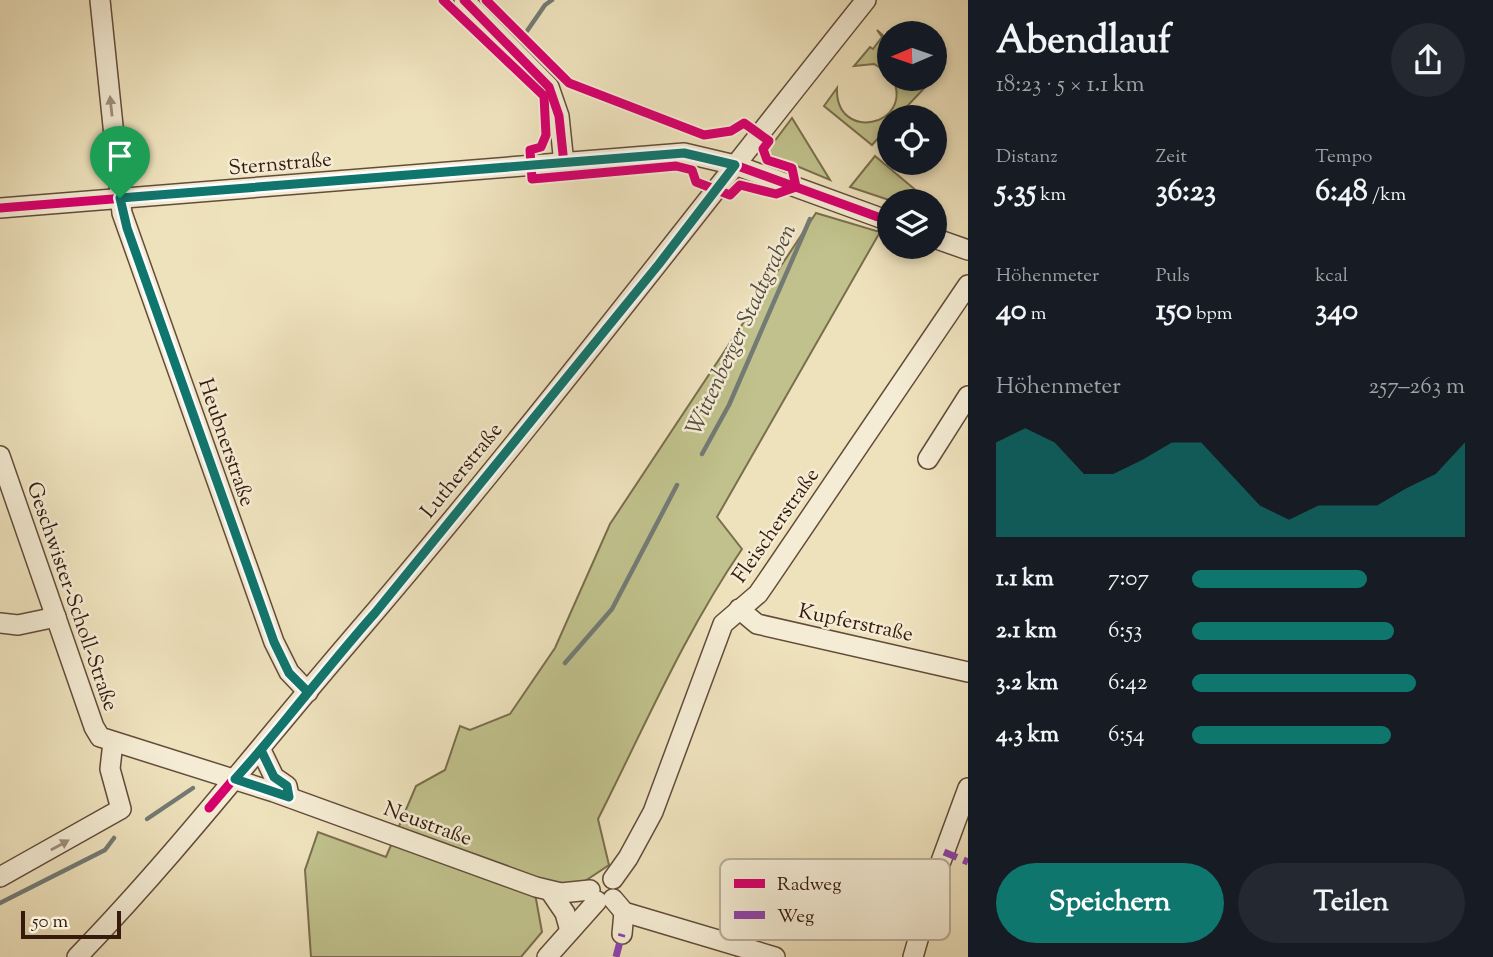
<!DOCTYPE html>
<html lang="de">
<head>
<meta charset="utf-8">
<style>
  body { margin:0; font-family:"Sorts Mill Goudy",serif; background:#242831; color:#f1f3f6; height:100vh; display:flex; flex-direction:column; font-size:26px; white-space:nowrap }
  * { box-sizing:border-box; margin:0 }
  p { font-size:23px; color:#9ea1a6 }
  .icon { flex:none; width:38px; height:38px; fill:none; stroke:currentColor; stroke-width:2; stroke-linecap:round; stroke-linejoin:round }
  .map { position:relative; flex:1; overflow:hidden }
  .drawer { display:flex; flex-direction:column; background:#171b24; width:525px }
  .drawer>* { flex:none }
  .needle { width:46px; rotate:268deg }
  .tools { position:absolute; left:877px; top:21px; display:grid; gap:14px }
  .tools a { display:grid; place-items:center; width:70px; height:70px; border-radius:50%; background:#171b24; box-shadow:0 4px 10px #0003; font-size:35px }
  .scale { position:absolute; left:21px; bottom:18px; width:100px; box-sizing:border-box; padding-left:7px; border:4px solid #351a0e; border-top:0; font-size:19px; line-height:24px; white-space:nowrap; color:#351a0e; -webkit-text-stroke:5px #f4ecd4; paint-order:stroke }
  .pin { position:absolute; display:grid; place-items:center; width:60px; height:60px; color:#fff; margin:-72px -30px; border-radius:50% 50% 50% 0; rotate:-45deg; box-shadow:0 0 7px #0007 }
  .pin .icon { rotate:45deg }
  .round { display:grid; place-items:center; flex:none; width:74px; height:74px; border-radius:37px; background:#242831 }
  .head { display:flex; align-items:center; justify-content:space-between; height:119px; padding:0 28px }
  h1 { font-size:38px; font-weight:700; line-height:52px }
  .stats { display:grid; grid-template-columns:repeat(3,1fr); gap:10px; height:119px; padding:7px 28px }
  .stats div { display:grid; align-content:center }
  .stats b { font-size:30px; font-weight:700 }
  .stats small { font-size:19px; font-weight:400 }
  .stats p { font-size:19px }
  .chart { height:196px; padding:14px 28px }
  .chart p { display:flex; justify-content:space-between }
  .chart svg { width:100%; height:126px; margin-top:7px; fill:#0f766e; opacity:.7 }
  .cta { display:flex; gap:14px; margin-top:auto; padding:14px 28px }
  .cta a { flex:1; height:80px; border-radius:42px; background:#0f766e; color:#fff; font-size:28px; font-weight:700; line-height:80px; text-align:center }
  .cta a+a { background:#242831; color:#f1f3f6 }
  ul { padding:0 28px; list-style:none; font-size:23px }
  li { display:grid; grid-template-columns:112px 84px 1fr; align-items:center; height:52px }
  li i { height:18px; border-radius:9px; background:#0f766e }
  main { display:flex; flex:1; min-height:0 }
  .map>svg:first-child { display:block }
  .green { fill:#c0c18c; stroke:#7a6e4d; stroke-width:2 }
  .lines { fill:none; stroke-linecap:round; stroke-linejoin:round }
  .stream { stroke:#737b75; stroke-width:4.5 }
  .minor-casing { stroke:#634c3a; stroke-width:22 }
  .minor { stroke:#f4ecd4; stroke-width:19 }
  .quiet { stroke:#8e44ad; stroke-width:7; stroke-dasharray:14 7; stroke-linecap:butt }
  .cycleway-casing { stroke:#f4ecd4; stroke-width:13 }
  .cycleway { stroke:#d6006c; stroke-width:9 }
  .oneway { fill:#9e8e7b }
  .route-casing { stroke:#fff; stroke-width:14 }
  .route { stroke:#0f766e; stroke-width:9 }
  .labels { text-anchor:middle; stroke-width:5; stroke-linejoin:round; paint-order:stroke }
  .street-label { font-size:21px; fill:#351a0e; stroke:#f4ecd4 }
  .water-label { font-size:23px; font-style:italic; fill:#544b41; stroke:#f4ecd4 }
  .key { fill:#f4ecd4; stroke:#bbad99; stroke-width:2 }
  .key-label { font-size:19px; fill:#351a0e }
</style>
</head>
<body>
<main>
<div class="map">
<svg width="968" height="957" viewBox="0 0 968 957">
  <rect width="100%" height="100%" fill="#eee2bd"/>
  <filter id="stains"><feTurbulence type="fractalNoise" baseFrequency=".00286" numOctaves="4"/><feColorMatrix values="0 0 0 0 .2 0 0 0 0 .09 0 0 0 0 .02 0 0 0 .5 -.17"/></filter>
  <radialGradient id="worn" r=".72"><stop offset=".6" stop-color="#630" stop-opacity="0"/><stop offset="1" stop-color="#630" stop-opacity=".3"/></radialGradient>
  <g class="green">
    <path d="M877 30 889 41V73L874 64 854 66 870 47 873 49 882 37Z"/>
    <path d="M893 79 932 80 897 117H889V126L872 145 824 106 837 88C835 143 914 126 893 79Z"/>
    <path d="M792 118 830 180 768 154V150Z"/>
    <path d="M875 156 918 192 915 201H892L850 187Z"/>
    <path d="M816 213 880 232 717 517 742 549C684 634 644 728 598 819L609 865 582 883 531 892 536 899 542 932 521 957H311L305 870 318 832 386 857 416 786 445 770 460 726 470 730 510 714 555 648 610 524Z"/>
  </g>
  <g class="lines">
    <g class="stream">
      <path d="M527 31 545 5 552 0"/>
      <path d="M702 454 729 405 810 219"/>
      <path d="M565 663 612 609 677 485"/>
      <path d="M147 819 193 788"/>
      <path d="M0 903 105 850 114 838"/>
    </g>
    <g class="minor-casing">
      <g id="minor">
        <path d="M100 0 122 213 274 642 289 672 308 692"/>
        <path d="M464 0 549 87 559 116 564 164"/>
        <path d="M0 208 684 153 735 165 889 221"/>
        <path d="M934 238 968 250"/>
        <path d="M0 456 94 727 100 737 274 792 536 887 561 893 590 890"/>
        <path d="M928 459 968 396"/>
        <path d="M739 609 757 624 968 672"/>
        <path d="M0 623 18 625 56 617"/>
        <path d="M261 750 274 777 287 786 289 796"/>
        <path d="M0 877 121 809 110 769 113 742"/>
        <path d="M613 879 628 858 653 812 723 624 758 594 767 581 968 285"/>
        <path d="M550 891 565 913 570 931"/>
        <path d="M613 899 624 912 775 957"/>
        <path d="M622 934 624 912"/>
        <path d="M77 957C174 857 259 747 350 641 529 433 695 214 866 0"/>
        <path d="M547 957 597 901"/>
        <path d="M913 957 940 864 968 788"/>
      </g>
    </g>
    <use href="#minor" class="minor"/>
    <g class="quiet">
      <path d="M944 852 968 862"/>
      <path d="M616 957 622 934"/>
    </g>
    <g class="cycleway-casing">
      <g id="cycleway">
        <path d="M443 0 544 96 546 135 541 147 530 150 532 179 676 166 692 170 696 182 730 195 740 185 776 194 796 187"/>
        <path d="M464 0 549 87 559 116 564 164 690 153 735 165 889 221"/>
        <path d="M486 0 569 83 704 135 731 131 744 123 769 141 763 149 767 160 792 168 796 187"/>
        <path d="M0 208 501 168"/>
        <path d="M209 808 375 613 717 189"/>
      </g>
    </g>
    <use href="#cycleway" class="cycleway"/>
  </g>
  <defs><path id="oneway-solid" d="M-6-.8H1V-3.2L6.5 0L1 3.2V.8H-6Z" transform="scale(1.75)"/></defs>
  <g class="oneway">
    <use href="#oneway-solid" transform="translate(111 106) rotate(-96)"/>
    <use href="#oneway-solid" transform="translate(60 845) rotate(-29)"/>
  </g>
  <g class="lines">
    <g class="route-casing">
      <path id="route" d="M120 198 127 228 274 642 289 673 308 692 261 750 274 777 287 786 289 797 235 779C284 725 327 667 375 613L659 264 735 165 684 153 120 198"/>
    </g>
    <use href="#route" class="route"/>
  </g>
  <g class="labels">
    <g class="street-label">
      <text transform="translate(280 163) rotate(-5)" y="7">Sternstraße</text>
      <text transform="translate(227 442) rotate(71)" y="7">Heubnerstraße</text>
      <text transform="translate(461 470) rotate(-51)" y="7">Lutherstraße</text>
      <text transform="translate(775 525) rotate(-55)" y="7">Fleischerstraße</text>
      <text transform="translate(73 596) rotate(71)" y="7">Geschwister-Scholl-Straße</text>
      <text transform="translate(856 622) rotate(12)" y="7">Kupferstraße</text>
      <text transform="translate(428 823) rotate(20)" y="7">Neustraße</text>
    </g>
    <g class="water-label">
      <text transform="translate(740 329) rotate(-65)" y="8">Wittenberger Stadtgraben</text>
    </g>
  </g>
  <rect x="720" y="859" width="230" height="81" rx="10" class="key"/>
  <rect x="734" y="879" width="31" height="9" fill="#d6006c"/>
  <rect x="734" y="911" width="31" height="8" fill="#8e44ad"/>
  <g class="key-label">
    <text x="777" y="890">Radweg</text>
    <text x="777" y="922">Weg</text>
  </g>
  <rect width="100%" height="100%" filter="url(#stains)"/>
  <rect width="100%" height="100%" fill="url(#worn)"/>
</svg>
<div class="tools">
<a><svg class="needle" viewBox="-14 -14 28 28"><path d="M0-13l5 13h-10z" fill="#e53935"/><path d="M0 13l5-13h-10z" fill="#9ea1a6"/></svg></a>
<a><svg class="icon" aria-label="locate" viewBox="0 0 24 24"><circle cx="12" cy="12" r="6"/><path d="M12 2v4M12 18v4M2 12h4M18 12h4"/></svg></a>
<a><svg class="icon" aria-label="layers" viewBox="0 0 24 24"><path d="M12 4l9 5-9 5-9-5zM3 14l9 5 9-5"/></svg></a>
</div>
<div class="scale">50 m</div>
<div class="pin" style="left:120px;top:198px;background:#1e9e55"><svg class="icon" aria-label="arrive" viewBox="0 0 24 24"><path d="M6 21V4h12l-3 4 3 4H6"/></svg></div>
</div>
<section class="drawer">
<div class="head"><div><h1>Abendlauf</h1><p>18:23 · 5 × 1.1 km</p></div><a class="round"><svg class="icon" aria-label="share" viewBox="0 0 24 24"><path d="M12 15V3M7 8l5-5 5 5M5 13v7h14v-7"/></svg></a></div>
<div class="stats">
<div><p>Distanz</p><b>5.35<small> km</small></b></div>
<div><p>Zeit</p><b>36:23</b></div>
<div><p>Tempo</p><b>6:48<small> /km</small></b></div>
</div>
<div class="stats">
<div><p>Höhenmeter</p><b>40<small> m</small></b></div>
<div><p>Puls</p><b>150<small> bpm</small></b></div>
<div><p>kcal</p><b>340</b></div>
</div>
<div class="chart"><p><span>Höhenmeter</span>257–263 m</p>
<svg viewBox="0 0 160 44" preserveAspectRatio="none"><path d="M0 44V11L10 6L20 11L30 22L40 22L50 17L60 11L70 11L80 22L90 33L100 38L110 33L120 33L130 33L140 27L150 22L160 11V44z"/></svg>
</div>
<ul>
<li><b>1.1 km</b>7:07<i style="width:64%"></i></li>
<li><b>2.1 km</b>6:53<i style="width:74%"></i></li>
<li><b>3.2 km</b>6:42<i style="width:82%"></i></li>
<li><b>4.3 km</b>6:54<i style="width:73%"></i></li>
</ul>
<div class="cta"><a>Speichern</a><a>Teilen</a></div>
</section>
</main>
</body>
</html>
